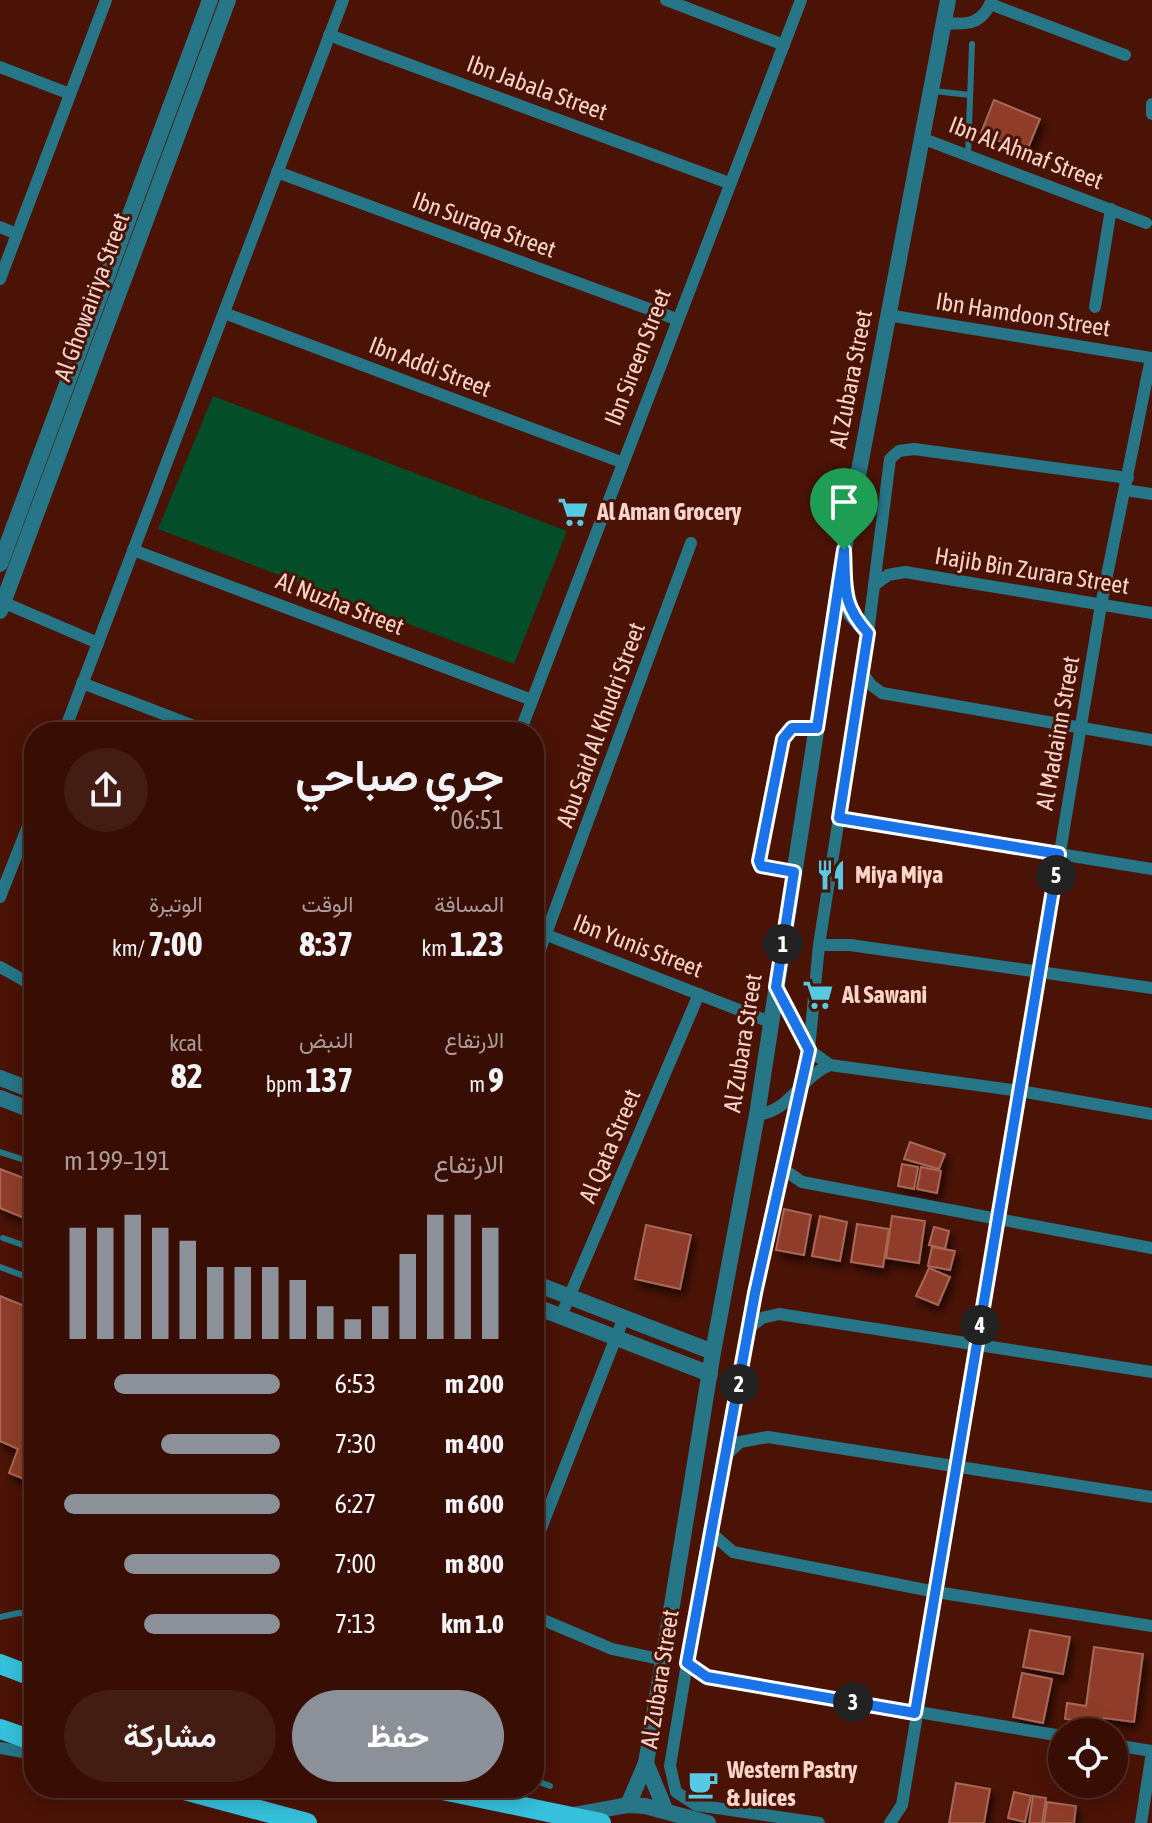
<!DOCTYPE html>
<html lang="ar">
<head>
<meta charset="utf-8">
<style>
  body { margin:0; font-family:"Asap Condensed",Vazirmatn,sans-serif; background:#431c13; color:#f1f3f6; direction:rtl; height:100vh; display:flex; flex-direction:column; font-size:30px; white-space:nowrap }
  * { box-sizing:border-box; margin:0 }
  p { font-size:26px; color:#ab9c9a }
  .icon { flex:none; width:44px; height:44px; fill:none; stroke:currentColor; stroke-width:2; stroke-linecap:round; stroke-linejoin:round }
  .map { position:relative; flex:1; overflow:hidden; direction:ltr }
  .side { position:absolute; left:24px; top:722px; width:520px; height:1076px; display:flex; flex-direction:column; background:#380e04; border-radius:32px; box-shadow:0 4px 20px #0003,0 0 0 2px #522e26; direction:rtl }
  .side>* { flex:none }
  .fabs { position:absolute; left:1048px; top:1718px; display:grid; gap:16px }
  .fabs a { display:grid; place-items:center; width:80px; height:80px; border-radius:50%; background:#380e04; box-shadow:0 4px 20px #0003,0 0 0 2px #522e26; font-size:40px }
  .pin { position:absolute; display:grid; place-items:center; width:68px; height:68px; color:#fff; margin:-82px -34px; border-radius:50% 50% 50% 0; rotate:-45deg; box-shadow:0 0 8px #0007 }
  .pin .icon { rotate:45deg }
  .km { position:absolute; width:40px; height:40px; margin:-20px; border-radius:50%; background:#222; color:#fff; font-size:22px; line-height:40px; text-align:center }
  .round { display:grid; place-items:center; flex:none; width:84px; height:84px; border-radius:42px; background:#431c13 }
  .overview { display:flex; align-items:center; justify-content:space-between; height:136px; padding:0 40px }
  h1 { font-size:44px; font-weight:700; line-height:60px }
  .stats { display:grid; grid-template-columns:repeat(3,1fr); gap:12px; height:136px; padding:8px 40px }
  .stats div { display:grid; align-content:center }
  .stats b { font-size:34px; font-weight:700 }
  .stats small { font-size:22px; font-weight:400 }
  .stats p { font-size:22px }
  .chart { height:224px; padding:16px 40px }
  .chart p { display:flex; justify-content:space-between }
  .chart svg { width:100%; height:144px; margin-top:8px; stroke:#8c9099; stroke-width:6 }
  .cta { display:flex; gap:16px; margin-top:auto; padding:16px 40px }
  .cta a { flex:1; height:92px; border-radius:48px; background:#8c9099; color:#fff; font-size:32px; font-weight:700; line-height:92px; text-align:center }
  .cta a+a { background:#431c13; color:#f1f3f6 }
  ul { padding:0 40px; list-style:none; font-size:26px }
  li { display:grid; grid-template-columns:128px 96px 1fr; align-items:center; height:60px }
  li i { height:20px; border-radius:10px; background:#8c9099 }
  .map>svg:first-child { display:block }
  .green { fill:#034e29 }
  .building { fill:#8f3d2b; stroke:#a76757; stroke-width:2; filter:url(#shadow) }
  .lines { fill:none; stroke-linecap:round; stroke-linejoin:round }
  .service { stroke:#267687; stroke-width:6 }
  .minor { stroke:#267687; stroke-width:12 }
  .tertiary { stroke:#267687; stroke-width:16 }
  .primary { stroke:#35c0dc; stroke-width:20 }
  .route-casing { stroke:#fff; stroke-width:16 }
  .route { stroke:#1a73e8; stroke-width:10 }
  .labels { text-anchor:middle; stroke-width:6; stroke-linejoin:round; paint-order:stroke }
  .street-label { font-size:24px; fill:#f8d4ca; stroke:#4a1306 }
  .poi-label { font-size:24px; font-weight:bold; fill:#f8d4ca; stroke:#4a1306; text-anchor:start }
</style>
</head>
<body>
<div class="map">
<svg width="1152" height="1823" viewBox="0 0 1152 1823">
  <defs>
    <filter id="shadow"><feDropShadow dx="3.5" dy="6" stdDeviation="4" flood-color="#0009"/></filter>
  </defs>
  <rect width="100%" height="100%" fill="#4a1306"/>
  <path class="green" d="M213 396 567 531 514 664 158 529Z"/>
  <g class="building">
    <path d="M994 100 1040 119 1026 153 981 133Z"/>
    <path d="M910 1142 945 1154 939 1169 904 1159Z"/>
    <path d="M902 1164 918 1167 914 1189 898 1186Z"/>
    <path d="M921 1167 941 1171 937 1193 917 1189Z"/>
    <path d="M0 1169 34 1182V1206L29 1220 0 1208Z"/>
    <path d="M784 1209 811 1215 804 1255 776 1250Z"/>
    <path d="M820 1216 847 1222 840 1261 812 1256Z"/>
    <path d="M892 1216 925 1221 919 1263 886 1258Z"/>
    <path d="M857 1224 889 1229 883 1267 851 1262Z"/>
    <path d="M646 1225 691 1235 680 1289 635 1279Z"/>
    <path d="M934 1227 949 1231 945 1249 929 1245Z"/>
    <path d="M932 1247 955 1251 950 1270 928 1266Z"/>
    <path d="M929 1268 950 1277 938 1305 916 1296Z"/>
    <path d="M0 1296 34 1310V1483L9 1473 18 1449 0 1441Z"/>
    <path d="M1030 1630 1070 1637 1063 1674 1023 1667Z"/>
    <path d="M1094 1647 1143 1654 1134 1722 1104 1718 1100 1724 1065 1719 1067 1703 1086 1706Z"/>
    <path d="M1022 1673 1052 1679 1043 1723 1013 1717Z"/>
    <path d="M956 1783 990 1789 984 1823H949Z"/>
    <path d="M1014 1792 1031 1796 1025 1822 1008 1818Z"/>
    <path d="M1033 1796 1046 1798 1042 1823H1029Z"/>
    <path d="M1047 1802 1076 1806 1074 1823H1044Z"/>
  </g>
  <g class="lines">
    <g class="service">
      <path d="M934 91 970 95"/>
      <path d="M968 155 972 44"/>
      <path d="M792 872 761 866 759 861 783 739 792 728H813"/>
      <path d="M0 1152 34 1163"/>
      <path d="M3 1238 34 1249"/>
      <path d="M0 1267 27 1277 34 1275"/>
      <path d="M0 1617 19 1613 34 1615"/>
      <path d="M534 1780 550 1786"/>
    </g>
    <g class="minor">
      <path d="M666 0 784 45"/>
      <path d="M990 4 1125 55"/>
      <path d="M945 23C969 25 982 24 992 0"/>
      <path d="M329 35 729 183"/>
      <path d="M0 67 70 94"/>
      <path d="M1152 104V114"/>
      <path d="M924 139 1146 223"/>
      <path d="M277 172 676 319"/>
      <path d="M0 227 17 234"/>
      <path d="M0 279 106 0"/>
      <path d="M1095 307 1111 209"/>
      <path d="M224 313 621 462"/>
      <path d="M887 315 1152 358"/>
      <path d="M1125 490 1152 494"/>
      <path d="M133 550 532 700"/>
      <path d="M874 585 888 575 905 572 1152 613"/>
      <path d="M0 601 98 643"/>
      <path d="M861 671 871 685 882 693 1152 740"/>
      <path d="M82 683 210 732"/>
      <path d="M64 732 343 0"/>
      <path d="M520 732 801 0"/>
      <path d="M839 818 1152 869"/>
      <path d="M0 897 34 811"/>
      <path d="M534 930 770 1022"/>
      <path d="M819 945H850L1152 988"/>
      <path d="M534 966 691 543"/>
      <path d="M0 967 34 986"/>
      <path d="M777 989 809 1050 830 1065 1020 1091 1152 1114"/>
      <path d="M757 1115C791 1111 800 1077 830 1065"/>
      <path d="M783 1169 802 1182 1152 1248"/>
      <path d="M561 1316 699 994"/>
      <path d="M749 1328 762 1318 779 1314 1152 1372"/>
      <path d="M726 1455 740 1442 768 1437 1152 1497"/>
      <path d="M709 1531 733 1552 936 1592 1152 1626"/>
      <path d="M534 1546 624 1317"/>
      <path d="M534 1616 612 1649 664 1660"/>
      <path d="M687 1663 707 1677 1062 1736"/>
      <path d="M1114 1745 1152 1751"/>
      <path d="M0 1748 34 1754"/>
      <path d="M819 1823 696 1805 676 1792 670 1766 709 1531 755 1293 809 1050 819 945 868 633 890 459 899 451 914 449 1128 478"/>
      <path d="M890 1823 902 1805 1101 605 1151 358"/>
      <path d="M1141 1823 1152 1752"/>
    </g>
    <g class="tertiary">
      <path d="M0 564 210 0"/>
      <path d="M845 582 851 614 868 633"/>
      <path d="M0 611 228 0"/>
      <path d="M0 1078 34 1091"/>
      <path d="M0 1098 34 1111"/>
      <path d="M534 1283 713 1352"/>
      <path d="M534 1306 710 1374"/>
      <path d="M646 1763 665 1809"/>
      <path d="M628 1805 646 1763 654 1716 713 1352 757 1115 844 550 948 0"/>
      <path d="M573 1815 628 1805 645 1806 708 1823"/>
    </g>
    <g class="primary">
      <path d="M0 1664 34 1677"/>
      <path d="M0 1729 34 1741"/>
      <path d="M177 1788 307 1823"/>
      <path d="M433 1788 601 1823"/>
    </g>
  </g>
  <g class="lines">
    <g class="route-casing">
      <path id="route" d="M844 550C846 588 841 603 868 633L839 818 1059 854 915 1713 707 1677 687 1663 755 1293 809 1050 776 987 794 872 761 866 759 861 783 739 792 728H817Z"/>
    </g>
    <use href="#route" class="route"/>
  </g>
  <defs>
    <g id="supermarket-bare" transform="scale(2.4)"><path d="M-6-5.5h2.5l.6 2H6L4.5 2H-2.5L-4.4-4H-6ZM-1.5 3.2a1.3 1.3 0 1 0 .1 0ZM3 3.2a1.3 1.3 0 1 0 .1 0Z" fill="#57c9e2" stroke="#4a1306" stroke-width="2.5" paint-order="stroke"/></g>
    <g id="restaurant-bare" transform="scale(2.4)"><path d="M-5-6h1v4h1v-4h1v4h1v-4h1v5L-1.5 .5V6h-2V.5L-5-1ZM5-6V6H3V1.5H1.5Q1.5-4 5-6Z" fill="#57c9e2" stroke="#4a1306" stroke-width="2.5" paint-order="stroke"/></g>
    <g id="cafe-bare" transform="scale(2.4)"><path d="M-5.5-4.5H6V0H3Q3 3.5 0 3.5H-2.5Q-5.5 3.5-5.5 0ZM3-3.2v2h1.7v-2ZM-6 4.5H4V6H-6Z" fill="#57c9e2" stroke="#4a1306" stroke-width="2.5" paint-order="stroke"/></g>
  </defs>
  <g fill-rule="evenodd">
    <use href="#supermarket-bare" x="573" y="512"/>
    <use href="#restaurant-bare" x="831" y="875"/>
    <use href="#supermarket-bare" x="818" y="995"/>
    <use href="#cafe-bare" x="703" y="1784"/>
  </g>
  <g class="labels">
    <g class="street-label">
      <text transform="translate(537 88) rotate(20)" y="8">Ibn Jabala Street</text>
      <text transform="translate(1026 153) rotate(21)" y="8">Ibn Al Ahnaf Street</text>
      <text transform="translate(484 225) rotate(20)" y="8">Ibn Suraqa Street</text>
      <text transform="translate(92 297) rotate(-70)" y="8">Al Ghowairiya Street</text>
      <text transform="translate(1023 315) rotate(9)" y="8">Ibn Hamdoon Street</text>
      <text transform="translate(638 357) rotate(-69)" y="8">Ibn Sireen Street</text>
      <text transform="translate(430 367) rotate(21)" y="8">Ibn Addi Street</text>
      <text transform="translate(851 379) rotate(-79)" y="8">Al Zubara Street</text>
      <text transform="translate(1032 571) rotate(9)" y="8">Hajib Bin Zurara Street</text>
      <text transform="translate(340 604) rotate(21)" y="8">Al Nuzha Street</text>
      <text transform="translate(601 725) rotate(-70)" y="8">Abu Said Al Khudri Street</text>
      <text transform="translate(1058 733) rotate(-80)" y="8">Al Madainn Street</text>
      <text transform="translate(638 946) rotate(21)" y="8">Ibn Yunis Street</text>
      <text transform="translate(743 1043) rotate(-81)" y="8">Al Zubara Street</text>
      <text transform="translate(610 1146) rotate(-67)" y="8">Al Qata Street</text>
      <text transform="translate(660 1679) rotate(-81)" y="8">Al Zubara Street</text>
    </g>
    <g class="poi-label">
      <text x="597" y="520">Al Aman Grocery</text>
      <text x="855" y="883">Miya Miya</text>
      <text x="842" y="1003">Al Sawani</text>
      <text x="727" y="1778">Western Pastry<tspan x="727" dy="28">&amp; Juices</tspan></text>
    </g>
  </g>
</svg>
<div class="fabs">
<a><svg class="icon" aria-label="locate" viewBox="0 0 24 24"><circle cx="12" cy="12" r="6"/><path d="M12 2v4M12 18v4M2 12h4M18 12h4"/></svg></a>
</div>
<div class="pin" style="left:844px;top:550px;background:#1e9e55"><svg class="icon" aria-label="arrive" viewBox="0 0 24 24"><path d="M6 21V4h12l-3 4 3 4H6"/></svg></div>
<b class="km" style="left:783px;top:944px">1</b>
<b class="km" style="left:739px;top:1384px">2</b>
<b class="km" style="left:853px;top:1702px">3</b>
<b class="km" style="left:980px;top:1325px">4</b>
<b class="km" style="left:1056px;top:875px">5</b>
<section class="side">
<div class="overview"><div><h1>جري صباحي</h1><p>06:51</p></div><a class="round"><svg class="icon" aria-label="share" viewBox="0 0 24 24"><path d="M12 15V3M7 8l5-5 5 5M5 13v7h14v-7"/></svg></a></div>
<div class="stats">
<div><p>المسافة</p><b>1.23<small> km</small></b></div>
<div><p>الوقت</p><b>8:37</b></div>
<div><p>الوتيرة</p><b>7:00<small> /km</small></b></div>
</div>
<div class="stats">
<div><p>الارتفاع</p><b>9<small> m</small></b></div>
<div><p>النبض</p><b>137<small> bpm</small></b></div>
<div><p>kcal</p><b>82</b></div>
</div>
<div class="chart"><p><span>الارتفاع</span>191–199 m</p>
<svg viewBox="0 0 160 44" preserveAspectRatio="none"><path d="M5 44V10M15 44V10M25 44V6M35 44V10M45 44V14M55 44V22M65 44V22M75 44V22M85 44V26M95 44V34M105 44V38M115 44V34M125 44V18M135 44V6M145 44V6M155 44V10"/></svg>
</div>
<ul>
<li><b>200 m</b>6:53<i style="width:77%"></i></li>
<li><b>400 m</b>7:30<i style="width:55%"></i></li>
<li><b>600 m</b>6:27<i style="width:100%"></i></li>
<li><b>800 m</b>7:00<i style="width:72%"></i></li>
<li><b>1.0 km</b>7:13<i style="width:63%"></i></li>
</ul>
<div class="cta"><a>حفظ</a><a>مشاركة</a></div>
</section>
</div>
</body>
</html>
